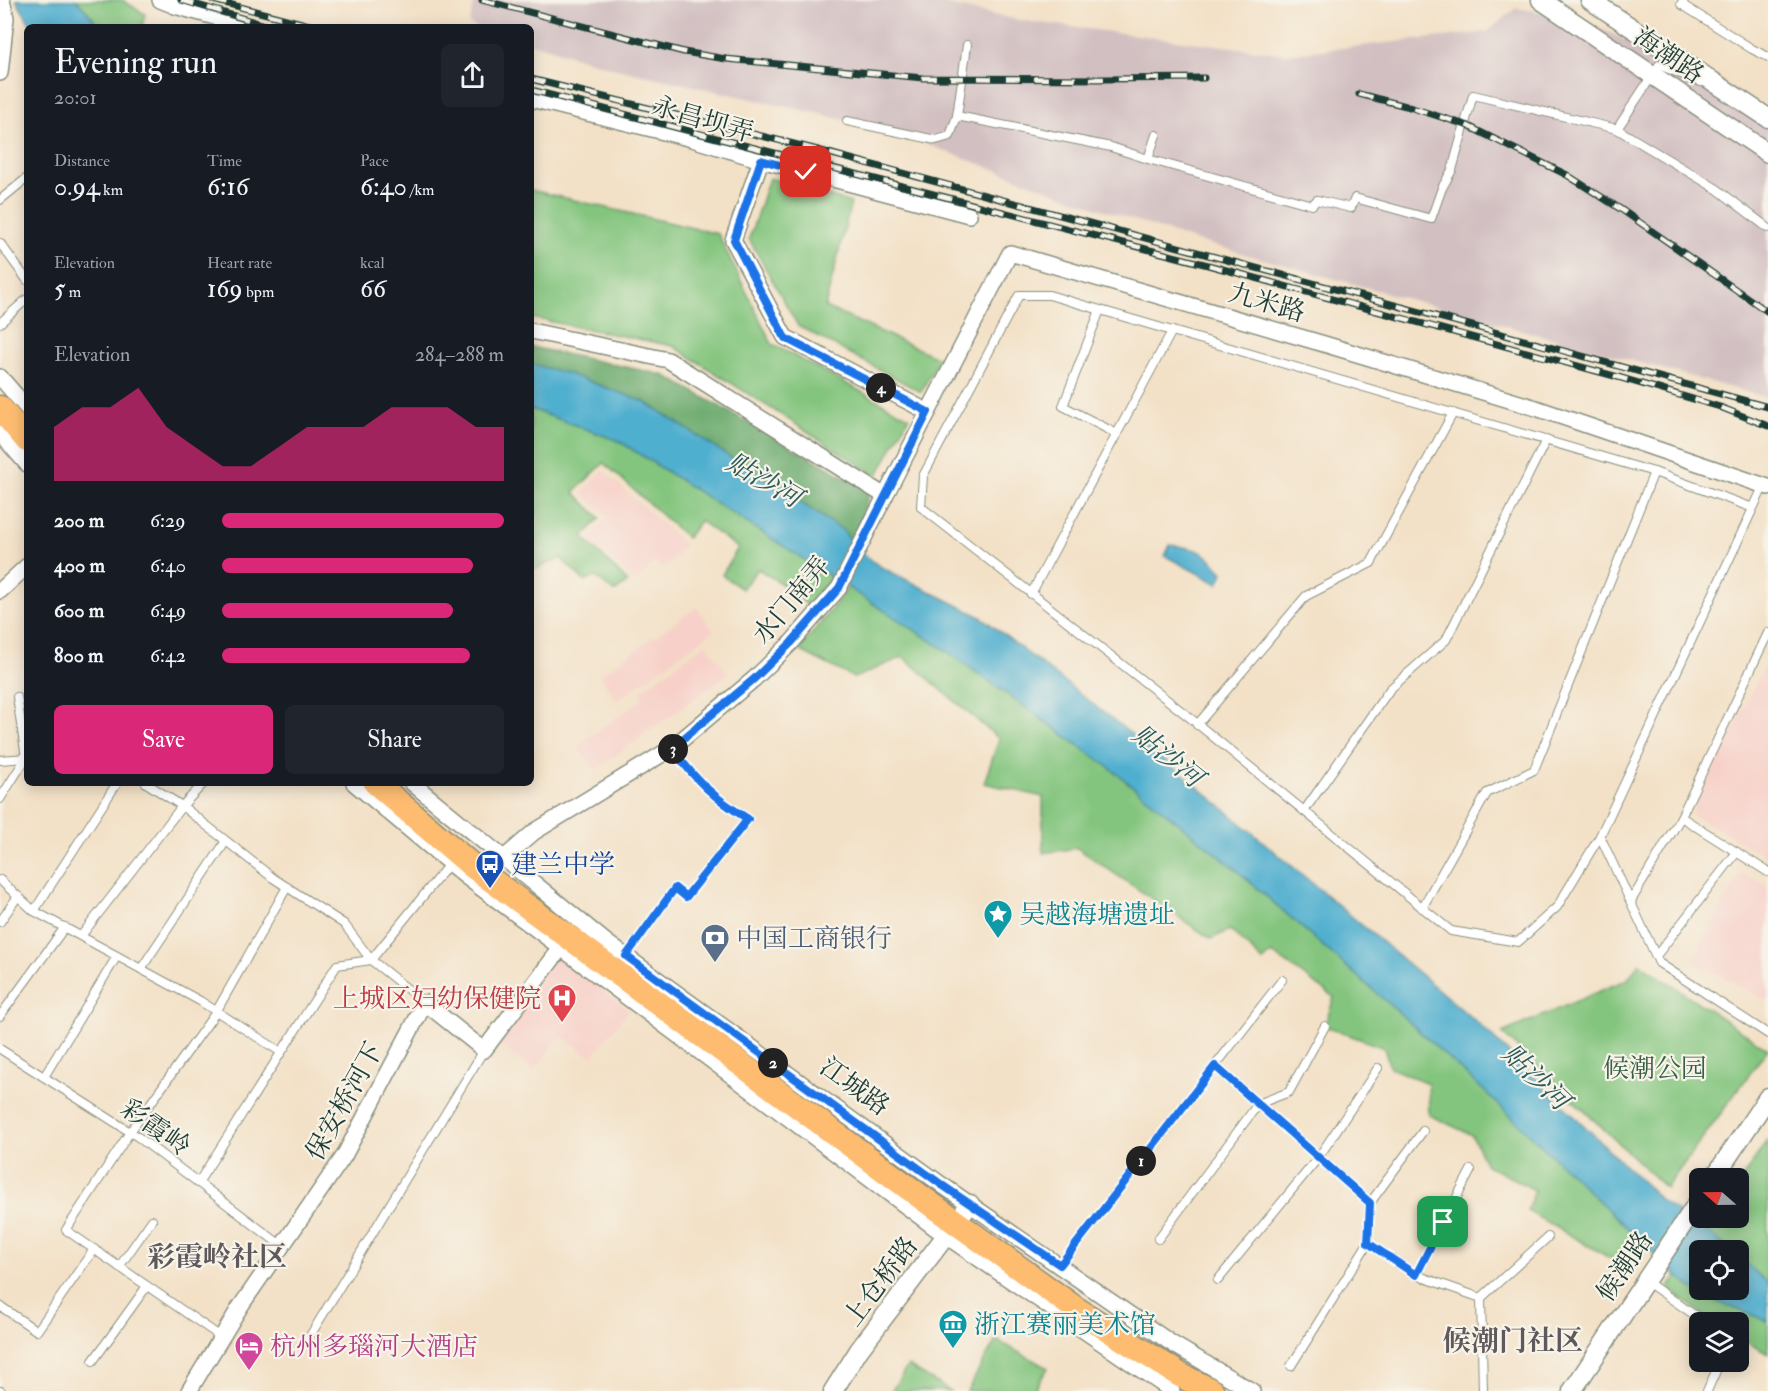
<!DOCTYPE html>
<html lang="en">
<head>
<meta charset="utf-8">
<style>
  body { margin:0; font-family:"IM FELL Double Pica","Noto Serif SC",serif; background:#20242c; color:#f1f3f6; height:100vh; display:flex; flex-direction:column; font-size:22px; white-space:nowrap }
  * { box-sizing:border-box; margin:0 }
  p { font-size:20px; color:#9ea1a6 }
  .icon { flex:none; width:33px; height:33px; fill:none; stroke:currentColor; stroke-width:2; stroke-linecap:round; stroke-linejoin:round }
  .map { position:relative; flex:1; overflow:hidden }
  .panel { position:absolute; left:24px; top:24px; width:510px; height:762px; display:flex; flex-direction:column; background:#171b24; border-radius:9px; box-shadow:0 3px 15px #0003 }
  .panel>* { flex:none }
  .needle { width:39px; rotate:290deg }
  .buttons { position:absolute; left:1689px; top:1168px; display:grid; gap:12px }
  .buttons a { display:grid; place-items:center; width:60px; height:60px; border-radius:9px; background:#171b24; box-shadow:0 3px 15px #0003; font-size:30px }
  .pin { position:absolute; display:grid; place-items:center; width:51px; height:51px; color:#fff; margin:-26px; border-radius:12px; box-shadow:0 3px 9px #0006 }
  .km { position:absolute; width:30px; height:30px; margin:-15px; border-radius:50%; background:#222; color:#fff; font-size:16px; line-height:30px; text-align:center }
  .round { display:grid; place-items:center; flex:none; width:63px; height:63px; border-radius:9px; background:#20242c }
  .head { display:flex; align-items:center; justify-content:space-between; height:102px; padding:0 30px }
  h1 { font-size:33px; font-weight:600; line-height:45px }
  .figures { display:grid; grid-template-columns:repeat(3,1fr); gap:9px; height:102px; padding:6px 30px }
  .figures div { display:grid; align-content:center }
  .figures b { font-size:26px; font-weight:600 }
  .figures small { font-size:16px; font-weight:400 }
  .figures p { font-size:16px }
  .chart { height:168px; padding:12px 30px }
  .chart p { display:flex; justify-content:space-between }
  .chart svg { width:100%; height:108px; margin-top:6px; fill:#db2777; opacity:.7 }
  .cta { display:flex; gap:12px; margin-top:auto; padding:12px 30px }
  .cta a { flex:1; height:69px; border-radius:9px; background:#db2777; color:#fff; font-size:24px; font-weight:600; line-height:69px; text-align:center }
  .cta a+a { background:#20242c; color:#f1f3f6 }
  ul { padding:0 30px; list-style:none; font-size:20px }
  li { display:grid; grid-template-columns:96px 72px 1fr; align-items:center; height:45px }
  li i { height:15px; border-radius:8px; background:#db2777 }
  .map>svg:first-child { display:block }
  .built { fill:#f7d1c9 }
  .industrial { fill:#d2bfc1 }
  .green { fill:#83c57e; stroke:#518159; stroke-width:1.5 }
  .forest { fill:#6aaa6d; stroke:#447450; stroke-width:1.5 }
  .water { fill:#50afcf; stroke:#387682; stroke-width:1.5 }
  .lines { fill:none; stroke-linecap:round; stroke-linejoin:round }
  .service-casing { stroke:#898f7e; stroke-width:10 }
  .minor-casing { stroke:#898f7e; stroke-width:18 }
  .tertiary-casing { stroke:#898f7e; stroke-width:21 }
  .primary-casing { stroke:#898f7e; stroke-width:27 }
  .service { stroke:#fff; stroke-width:8 }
  .minor { stroke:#fff; stroke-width:15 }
  .tertiary { stroke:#fff; stroke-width:18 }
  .primary { stroke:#fdbc70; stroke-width:24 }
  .rail-casing { stroke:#1f3d34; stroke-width:7 }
  .rail { stroke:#f7f3e8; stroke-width:4.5; stroke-dasharray:14; stroke-linecap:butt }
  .route-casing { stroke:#fff; stroke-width:12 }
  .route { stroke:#1a73e8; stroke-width:8 }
  .labels { text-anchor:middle; stroke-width:4.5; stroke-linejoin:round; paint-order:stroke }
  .street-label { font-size:26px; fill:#1f3d34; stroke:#f7f3e8 }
  .transit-label { font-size:26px; fill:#164399; stroke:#f7f3e8; text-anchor:start }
  .culture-label { font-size:26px; fill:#0d838f; stroke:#f7f3e8; text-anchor:start }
  .service-label { font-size:26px; fill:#4e5e75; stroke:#f7f3e8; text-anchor:start }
  .health-label { font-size:26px; fill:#be3a42; stroke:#f7f3e8; text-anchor:end }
  .park-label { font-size:26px; fill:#385f46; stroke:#f7f3e8 }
  .hotel-label { font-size:26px; fill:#b23c85; stroke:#f7f3e8; text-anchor:start }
  .water-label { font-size:27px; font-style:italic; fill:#2b5a5b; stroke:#f7f3e8 }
  .quarter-label { font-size:28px; font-weight:bold; fill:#5f585c; stroke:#f7f3e8 }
</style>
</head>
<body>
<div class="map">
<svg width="1768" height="1391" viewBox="0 0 1768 1391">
  <rect width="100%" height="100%" fill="#f7f3e8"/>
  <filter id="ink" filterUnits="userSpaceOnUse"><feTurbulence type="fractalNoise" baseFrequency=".0167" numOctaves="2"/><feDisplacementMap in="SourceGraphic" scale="12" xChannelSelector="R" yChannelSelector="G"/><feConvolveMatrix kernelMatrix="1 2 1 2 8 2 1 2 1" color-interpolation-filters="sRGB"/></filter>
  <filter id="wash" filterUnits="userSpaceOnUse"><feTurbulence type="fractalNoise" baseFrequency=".008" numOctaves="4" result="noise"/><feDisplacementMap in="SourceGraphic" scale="24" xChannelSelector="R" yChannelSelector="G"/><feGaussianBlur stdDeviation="1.35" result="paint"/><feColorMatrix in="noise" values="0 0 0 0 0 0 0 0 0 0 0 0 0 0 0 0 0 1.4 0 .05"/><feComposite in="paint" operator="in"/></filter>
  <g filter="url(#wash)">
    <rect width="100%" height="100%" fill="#f3e1c7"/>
    <g class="built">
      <path d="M603 470 685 545 665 568 654 563 636 582 589 539 608 517 582 493Z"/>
      <path d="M697 607 714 631 617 700 600 675Z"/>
      <path d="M706 643 728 674 595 770 577 746 642 699 640 691Z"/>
      <path d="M1768 659V857L1691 814Z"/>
      <path d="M1741 873 1768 886V1001L1692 961Z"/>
      <path d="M558 957 629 1010 592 1057 560 1036 534 1070 492 1040Z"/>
    </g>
    <path class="industrial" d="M475 0H926L1018 20 1286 54 1487 32 1516 8 1578 18 1735 90 1768 112V398L1194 240 1098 208 902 135 820 114 616 69 531 43V27H477L469 24Z"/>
    <g class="green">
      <path d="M76 0H122L145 14 142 27H97L92 17Z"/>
      <path d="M769 178 851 203 825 307 939 358 921 392 798 326 749 239Z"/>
      <path d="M531 190 718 234 772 344 909 417 877 476 673 346 531 318Z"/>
      <path d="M531 409 619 441 833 576 808 606 787 587 758 569 742 589 722 575 738 548 700 521 687 538 604 463 574 492 600 518 583 537 628 582 614 592 596 577 584 581 561 558 533 570 531 569Z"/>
      <path d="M849 587 941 647 1110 768 1232 866 1397 1011 1494 1100 1637 1237 1617 1262 1527 1211 1535 1190 1486 1165 1472 1135 1429 1115 1428 1083 1390 1068 1384 1048 1325 1026 1334 997 1272 953 1263 961 1230 930 1211 939 1077 848 1043 853V797L984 783 999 739 903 657 854 678 799 650Z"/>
      <path d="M1639 963 1768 1049 1666 1188 1502 1033 1628 979Z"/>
      <path d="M1768 1139V1283L1739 1258 1738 1251H1731L1707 1231 1715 1218H1738L1739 1183Z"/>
      <path d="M1677 1276 1702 1296 1768 1321V1354L1739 1338 1738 1323H1714L1668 1288Z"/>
      <path d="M996 1340 1048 1368 1033 1391H967Z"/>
      <path d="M908 1366 950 1391H891Z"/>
    </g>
    <path class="forest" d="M531 347 664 375 870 491 853 545 843 531 645 402 569 374 531 364Z"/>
    <g class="water">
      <path d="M16 0H76L92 17 97 27H32Z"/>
      <path d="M531 364 569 374 645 402 844 531 853 545 879 566 981 617 1184 775 1479 1024 1663 1202 1707 1231 1731 1251H1700V1290H1738L1739 1258 1768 1283V1321L1702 1296 1677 1276 1494 1100 1397 1011 1232 866 1110 768 941 647 619 441 531 409Z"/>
      <path d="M1170 545C1197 548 1207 551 1223 573L1218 584 1165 556Z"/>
    </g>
  </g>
  <g filter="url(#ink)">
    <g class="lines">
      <g class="service-casing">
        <g id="service">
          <path d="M1684 0 1681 4 1752 49 1768 57"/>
          <path d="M957 116 1111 147 1148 159 1156 135"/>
          <path d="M847 121 936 140 950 136 957 116 967 45"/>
          <path d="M1617 129 1659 65 1701 82"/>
          <path d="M1148 159 1312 205 1317 200 1351 208 1355 198 1431 219 1442 188 1452 170 1473 95 1617 129 1717 189 1768 228"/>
          <path d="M0 200 27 178"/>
          <path d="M0 243 27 280"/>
          <path d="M1100 310 1063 406 1117 434"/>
          <path d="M0 323 27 299"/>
          <path d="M1764 485 1600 836 1659 963 1768 1034"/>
          <path d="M1031 594 1172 331"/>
          <path d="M1768 633 1681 817 1768 872"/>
          <path d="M1197 725 1306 596 1371 563 1453 413"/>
          <path d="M0 760 27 758"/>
          <path d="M146 783 182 806 273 878 344 924 371 960 337 965 198 1183"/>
          <path d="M0 799 26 758 17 697"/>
          <path d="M1304 811 1390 689 1446 640 1546 440"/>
          <path d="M1600 836 1557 907 1518 942 1451 931 1189 717 921 507 923 476 1019 295H1049L1654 472 1753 508"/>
          <path d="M0 880 34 911 200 1001 281 1052"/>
          <path d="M1631 901 1681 817"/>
          <path d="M1422 908 1487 793 1534 770 1654 472"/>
          <path d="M34 911 117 783"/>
          <path d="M0 922 18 896"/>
          <path d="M81 936 182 806 204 783"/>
          <path d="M626 956 675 888 686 897 748 819C714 798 696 781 672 748"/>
          <path d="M1656 956 1737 852"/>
          <path d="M141 969 226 841"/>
          <path d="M425 1003 371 960 450 863"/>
          <path d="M0 1016 65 927"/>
          <path d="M0 1049 138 1137 282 1246"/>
          <path d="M1215 1066 1370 1203 1368 1243 1416 1275 1481 1298 1483 1391"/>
          <path d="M44 1077 117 956"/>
          <path d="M1370 1203 1423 1131"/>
          <path d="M1158 1239 1258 1104 1289 1092 1325 1026"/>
          <path d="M1060 1265 1282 980"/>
          <path d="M119 1267 152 1220"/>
          <path d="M1416 1275 1471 1170"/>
          <path d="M1218 1280 1318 1158 1378 1068"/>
          <path d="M1647 1282 1706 1323"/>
          <path d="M1481 1298 1548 1237"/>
          <path d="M0 1306 37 1331 94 1249"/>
          <path d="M221 1337 66 1230 130 1132 216 1012 287 887"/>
          <path d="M305 1344 484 1050"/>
          <path d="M93 1361 147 1286"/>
          <path d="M1291 1366 1368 1243"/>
          <path d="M0 1391H1"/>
          <path d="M1707 1391 1720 1362"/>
        </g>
      </g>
      <g class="minor-casing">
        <g id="minor">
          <path d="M160 0 175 6 251 27"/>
          <path d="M0 73 6 18 2 0"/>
          <path d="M531 99 692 139 761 160 969 215"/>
          <path d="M761 160 733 240 785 337 928 412"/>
          <path d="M0 377 27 408"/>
          <path d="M0 433 27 464"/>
          <path d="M885 496 1010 253 1324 344 1536 408 1768 487"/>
          <path d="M0 591 27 566"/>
          <path d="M354 783 465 876 946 1236 1172 1391"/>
          <path d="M412 783 606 942 942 1185 1171 1343 1252 1391"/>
          <path d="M503 859 534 832 672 748 754 679 791 643 839 588 885 496 668 360 531 331"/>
          <path d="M189 1391 240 1307 344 1156 425 1003 484 1050 561 948"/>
        </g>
      </g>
      <g class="tertiary-casing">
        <g id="tertiary">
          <path d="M1541 0 1768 153"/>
          <path d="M1590 0 1768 118"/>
          <path d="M1713 1179 1768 1097"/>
          <path d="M833 1391 859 1350 970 1204"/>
          <path d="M1572 1391 1700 1199"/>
        </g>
      </g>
      <g class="primary-casing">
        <g id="primary">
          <path d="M0 408 27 440"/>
          <path d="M376 783 471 865 925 1200 1076 1309 1180 1375 1212 1391"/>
        </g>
      </g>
      <use href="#service" class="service"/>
      <use href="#minor" class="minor"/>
      <use href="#tertiary" class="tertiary"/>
      <use href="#primary" class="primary"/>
      <g class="rail-casing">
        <g id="rail">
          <path d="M181 0 272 27"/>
          <path d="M213 0 317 27"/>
          <path d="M482 0 684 52 726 59 923 78 1103 79 1204 78"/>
          <path d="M531 79 810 148 1465 324 1768 407"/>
          <path d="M531 90 1208 265 1618 377 1720 407 1768 426"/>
          <path d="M1359 94 1406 106 1466 125 1567 175 1622 210 1768 312"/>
        </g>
      </g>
      <use href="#rail" class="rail"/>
    </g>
  </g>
  <g class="lines" filter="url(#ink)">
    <g class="route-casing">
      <path id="route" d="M806 172 761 160 734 240 785 338 928 412 839 588 791 643 754 679 672 748C696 781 714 798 748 819L686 897 675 888 626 956 942 1185 1060 1265 1215 1066 1370 1203 1368 1243 1416 1275 1443 1222"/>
    </g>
    <use href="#route" class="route"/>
  </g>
  <defs>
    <g id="bus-pin" transform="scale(1.5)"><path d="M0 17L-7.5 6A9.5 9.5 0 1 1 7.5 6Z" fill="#1a4fb4" stroke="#f7f3e8"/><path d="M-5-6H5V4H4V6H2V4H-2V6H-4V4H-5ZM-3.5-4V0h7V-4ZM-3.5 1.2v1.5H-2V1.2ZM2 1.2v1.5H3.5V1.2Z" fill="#fff"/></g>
    <g id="sight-pin" transform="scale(1.5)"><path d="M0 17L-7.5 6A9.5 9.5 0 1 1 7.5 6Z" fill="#0f9aa8" stroke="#f7f3e8"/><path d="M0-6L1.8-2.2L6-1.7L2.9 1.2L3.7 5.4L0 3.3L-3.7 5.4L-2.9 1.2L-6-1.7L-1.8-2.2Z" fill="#fff"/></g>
    <g id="bank-pin" transform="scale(1.5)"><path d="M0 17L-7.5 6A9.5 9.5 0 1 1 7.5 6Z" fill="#5c6f8a" stroke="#f7f3e8"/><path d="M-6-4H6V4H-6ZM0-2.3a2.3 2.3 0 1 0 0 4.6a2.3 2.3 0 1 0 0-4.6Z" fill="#fff"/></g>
    <g id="hospital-pin" transform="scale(1.5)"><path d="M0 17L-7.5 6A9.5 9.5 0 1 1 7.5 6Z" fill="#e0444e" stroke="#f7f3e8"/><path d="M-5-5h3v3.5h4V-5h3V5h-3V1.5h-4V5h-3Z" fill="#fff"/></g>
    <g id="museum-pin" transform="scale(1.5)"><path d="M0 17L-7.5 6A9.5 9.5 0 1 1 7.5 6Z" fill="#0f9aa8" stroke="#f7f3e8"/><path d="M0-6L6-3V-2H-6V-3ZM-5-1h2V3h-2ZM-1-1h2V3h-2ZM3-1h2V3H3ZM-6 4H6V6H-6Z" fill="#fff"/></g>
    <g id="hotel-pin" transform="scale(1.5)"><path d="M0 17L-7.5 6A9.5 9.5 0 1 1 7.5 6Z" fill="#d1479c" stroke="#f7f3e8"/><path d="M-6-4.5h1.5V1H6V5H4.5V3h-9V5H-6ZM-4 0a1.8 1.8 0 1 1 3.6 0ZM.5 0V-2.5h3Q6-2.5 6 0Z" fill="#fff"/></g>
  </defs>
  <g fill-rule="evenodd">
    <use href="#bus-pin" x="490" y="864"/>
    <use href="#sight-pin" x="998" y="914"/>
    <use href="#bank-pin" x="715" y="938"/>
    <use href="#hospital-pin" x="562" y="998"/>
    <use href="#museum-pin" x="953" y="1324"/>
    <use href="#hotel-pin" x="249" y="1346"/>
  </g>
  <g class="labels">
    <g class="street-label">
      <text transform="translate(1669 55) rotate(34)" y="9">海潮路</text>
      <text transform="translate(703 119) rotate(16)" y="9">永昌坝弄</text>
      <text transform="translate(1267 302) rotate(16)" y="9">九米路</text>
      <text transform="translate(791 600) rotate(-50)" y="9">水门南弄</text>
      <text transform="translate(855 1086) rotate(36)" y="9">江城路</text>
      <text transform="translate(344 1101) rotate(-61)" y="9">保安桥河下</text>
      <text transform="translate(156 1127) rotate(35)" y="9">彩霞岭</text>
      <text transform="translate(1624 1266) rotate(-56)" y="9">候潮路</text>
      <text transform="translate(880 1281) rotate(-53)" y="9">上仓桥路</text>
    </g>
    <g class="transit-label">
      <text x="511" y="873">建兰中学</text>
    </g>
    <g class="culture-label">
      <text x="1019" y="923">吴越海塘遗址</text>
      <text x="974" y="1333">浙江赛丽美术馆</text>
    </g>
    <g class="service-label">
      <text x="736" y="947">中国工商银行</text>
    </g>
    <g class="health-label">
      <text x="541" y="1007">上城区妇幼保健院</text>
    </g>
    <g class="park-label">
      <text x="1655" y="1077">候潮公园</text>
    </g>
    <g class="hotel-label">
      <text x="270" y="1355">杭州多瑙河大酒店</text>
    </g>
    <g class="water-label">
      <text transform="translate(764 480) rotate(30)" y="9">贴沙河</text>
      <text transform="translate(1168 756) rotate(39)" y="9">贴沙河</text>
      <text transform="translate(1536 1077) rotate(44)" y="9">贴沙河</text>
    </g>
    <g class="quarter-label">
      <text x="217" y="1266">彩霞岭社区</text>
      <text x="1513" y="1350">候潮门社区</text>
    </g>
  </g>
</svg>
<div class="buttons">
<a><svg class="needle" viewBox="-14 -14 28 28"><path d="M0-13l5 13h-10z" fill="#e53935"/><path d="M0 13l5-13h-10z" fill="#9ea1a6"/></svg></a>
<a><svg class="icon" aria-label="locate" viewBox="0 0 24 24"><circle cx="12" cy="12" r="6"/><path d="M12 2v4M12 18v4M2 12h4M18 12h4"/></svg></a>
<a><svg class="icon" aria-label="layers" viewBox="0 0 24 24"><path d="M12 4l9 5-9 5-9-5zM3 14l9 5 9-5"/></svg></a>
</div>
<div class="pin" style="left:1443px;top:1222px;background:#1e9e55"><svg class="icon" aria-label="arrive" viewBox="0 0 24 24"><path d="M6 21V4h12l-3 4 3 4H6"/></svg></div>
<div class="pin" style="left:806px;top:172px;background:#d93025"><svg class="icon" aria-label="check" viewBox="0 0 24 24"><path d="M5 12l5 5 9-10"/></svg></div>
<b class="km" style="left:1141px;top:1161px">1</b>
<b class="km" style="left:773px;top:1063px">2</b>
<b class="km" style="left:673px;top:749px">3</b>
<b class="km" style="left:881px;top:388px">4</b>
<section class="panel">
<div class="head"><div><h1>Evening run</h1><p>20:01</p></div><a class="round"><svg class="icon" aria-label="share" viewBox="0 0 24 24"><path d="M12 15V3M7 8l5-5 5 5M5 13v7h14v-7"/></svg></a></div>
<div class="figures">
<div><p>Distance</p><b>0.94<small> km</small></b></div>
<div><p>Time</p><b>6:16</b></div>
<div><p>Pace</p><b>6:40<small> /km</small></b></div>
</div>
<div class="figures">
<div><p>Elevation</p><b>5<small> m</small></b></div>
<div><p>Heart rate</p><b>169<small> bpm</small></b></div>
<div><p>kcal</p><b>66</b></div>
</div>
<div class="chart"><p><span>Elevation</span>284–288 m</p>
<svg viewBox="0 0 160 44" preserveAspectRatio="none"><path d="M0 44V22L10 14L20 14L30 6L40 22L50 30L60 38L70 38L80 30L90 22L100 22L110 22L120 14L130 14L140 14L150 22L160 22V44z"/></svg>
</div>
<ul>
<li><b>200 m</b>6:29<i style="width:100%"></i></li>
<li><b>400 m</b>6:40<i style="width:89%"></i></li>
<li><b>600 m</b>6:49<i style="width:82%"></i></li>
<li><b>800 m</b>6:42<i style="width:88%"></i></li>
</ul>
<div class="cta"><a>Save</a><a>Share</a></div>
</section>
</div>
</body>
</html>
